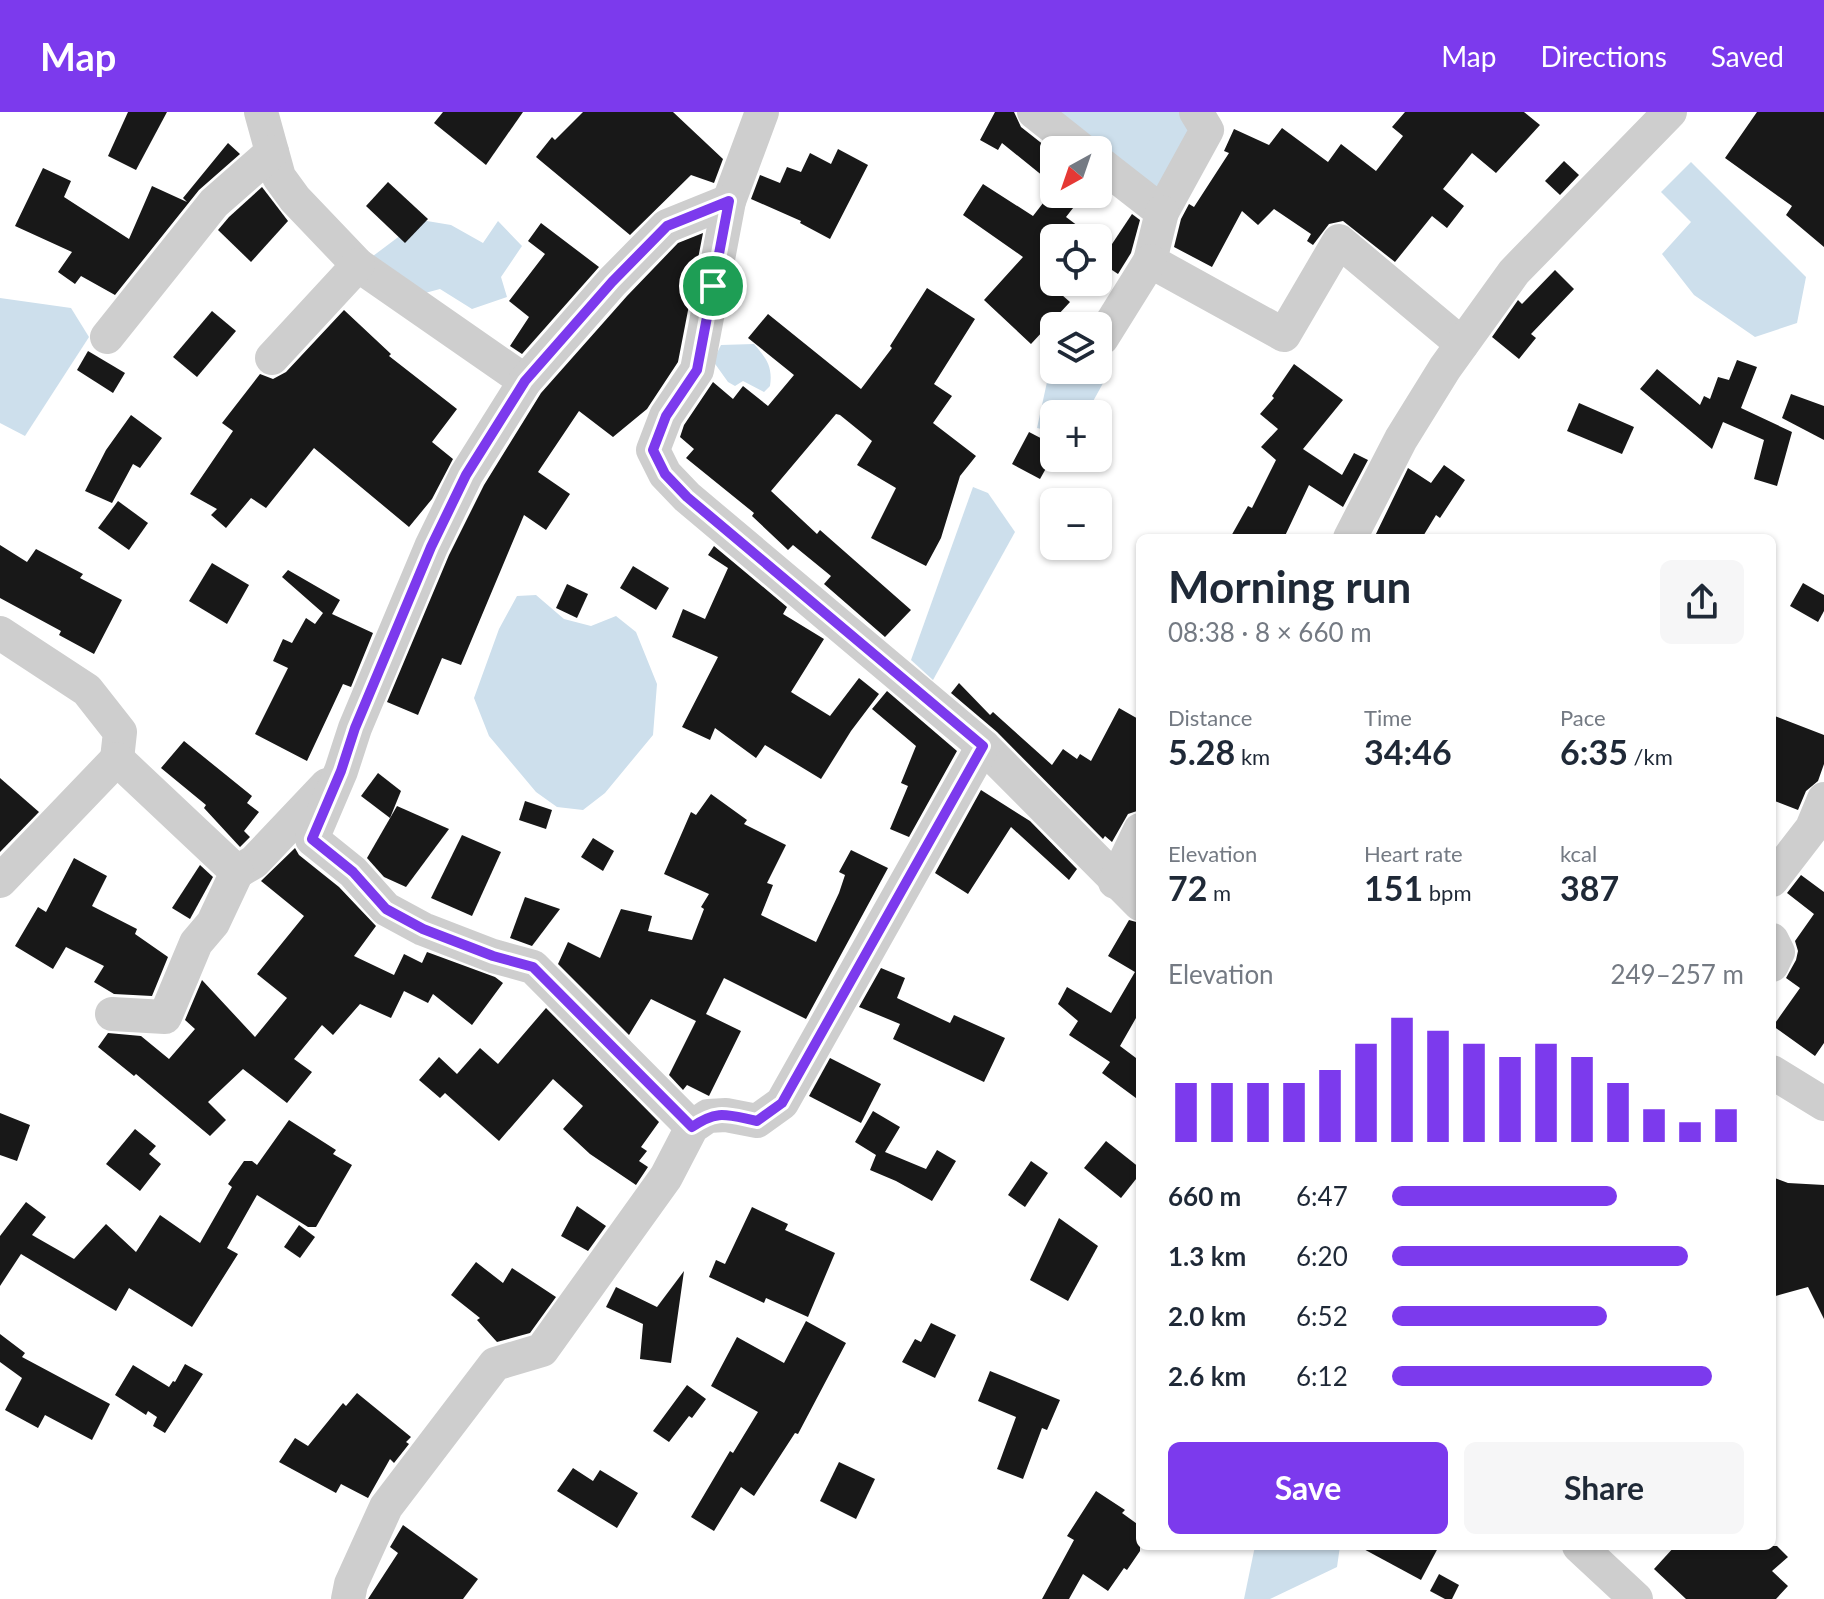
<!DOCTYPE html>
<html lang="en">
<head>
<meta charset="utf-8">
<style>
  body { margin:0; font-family:Lato,sans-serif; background:#f6f6f7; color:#1f2937; height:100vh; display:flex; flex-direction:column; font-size:30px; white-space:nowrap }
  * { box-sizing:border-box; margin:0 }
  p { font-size:26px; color:#747a83 }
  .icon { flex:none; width:44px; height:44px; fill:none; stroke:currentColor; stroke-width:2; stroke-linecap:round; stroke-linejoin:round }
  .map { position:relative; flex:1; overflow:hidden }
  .drawer { position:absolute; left:1136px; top:422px; width:640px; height:1016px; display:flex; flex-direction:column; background:#fff; border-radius:12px; box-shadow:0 2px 6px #0004 }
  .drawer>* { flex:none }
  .needle { width:52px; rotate:220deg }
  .fabs { position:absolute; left:1040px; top:24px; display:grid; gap:16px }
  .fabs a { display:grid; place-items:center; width:72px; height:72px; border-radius:12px; background:#fff; box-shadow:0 2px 6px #0004; font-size:40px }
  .pin { position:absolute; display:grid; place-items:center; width:68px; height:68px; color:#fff; margin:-34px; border:4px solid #fff; border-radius:50%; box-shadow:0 2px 8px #0007 }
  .round { display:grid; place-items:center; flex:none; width:84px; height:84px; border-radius:12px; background:#f6f6f7 }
  .head { display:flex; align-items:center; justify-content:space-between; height:136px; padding:0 32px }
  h1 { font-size:44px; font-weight:700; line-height:60px }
  .metrics { display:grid; grid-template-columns:repeat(3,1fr); gap:12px; height:136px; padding:8px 32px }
  .metrics div { display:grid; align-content:center }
  .metrics b { font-size:34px; font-weight:700 }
  .metrics small { font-size:22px; font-weight:400 }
  .metrics p { font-size:22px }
  .chart { height:224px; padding:16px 32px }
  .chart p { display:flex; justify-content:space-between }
  .chart svg { width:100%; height:144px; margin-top:8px; stroke:#7c3aed; stroke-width:6 }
  .button { display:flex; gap:16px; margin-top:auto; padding:16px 32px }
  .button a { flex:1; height:92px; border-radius:12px; background:#7c3aed; color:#fff; font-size:32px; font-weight:700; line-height:92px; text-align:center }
  .button a+a { background:#f6f6f7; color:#1f2937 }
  ul { padding:0 32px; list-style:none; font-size:26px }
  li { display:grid; grid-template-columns:128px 96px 1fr; align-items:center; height:60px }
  li i { height:20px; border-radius:10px; background:#7c3aed }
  header { display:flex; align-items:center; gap:48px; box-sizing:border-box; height:112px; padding:0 40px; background:#7c3aed; color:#fff }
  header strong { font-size:38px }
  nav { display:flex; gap:44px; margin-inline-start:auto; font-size:28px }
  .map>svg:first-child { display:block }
  .water { fill:#cddfec }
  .building { fill:#181818 }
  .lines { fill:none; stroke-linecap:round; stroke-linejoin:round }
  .minor { stroke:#cecece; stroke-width:34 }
  .route-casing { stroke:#fff; stroke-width:16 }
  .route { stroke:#7c3aed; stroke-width:10 }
</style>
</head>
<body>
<header>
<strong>Map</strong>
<nav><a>Map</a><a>Directions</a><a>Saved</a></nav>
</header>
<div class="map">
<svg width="1824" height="1487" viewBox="0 0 1824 1487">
  <rect width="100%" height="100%" fill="#fff"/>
  <g class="water">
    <path d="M1038 0H1190L1199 15 1163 91Z"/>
    <path d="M1691 50 1806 165 1797 211 1755 225 1694 183 1662 142 1691 110 1661 80Z"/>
    <path d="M421 108 451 113 483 131 498 109 522 134 501 165 507 185 472 197 440 177 414 184 373 144Z"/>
    <path d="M0 186 71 196 89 225 25 324 0 311Z"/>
    <path d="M754 232C766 246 773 254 770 274L764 280 743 269 735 274 728 270 713 249 721 233Z"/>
    <path d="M1098 235 1103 236 1107 264 1086 302H1054V320L1037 316 1052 247 1054 246V258H1098Z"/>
    <path d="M973 375 988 381 1015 420 933 568 911 548Z"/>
    <path d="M536 483 564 507 591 514 616 504 636 520 657 572 653 623 605 681 583 698 557 695 536 680 489 624 474 586 499 517 517 484Z"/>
    <path d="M1255 1434H1340L1337 1455 1270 1487H1244Z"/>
  </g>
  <g class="building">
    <path d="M128 0H167L136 58 108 44Z"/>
    <path d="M443 0H523L486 53 434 11Z"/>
    <path d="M583 0H673L723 47 714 71 691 63 630 123 536 45 552 25 555 28Z"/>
    <path d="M995 0H1014L1021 15 1054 41V73L1002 31 998 38 980 28Z"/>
    <path d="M1405 0H1524L1540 13 1496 61 1472 41 1443 77 1464 94 1447 116 1432 104 1395 150 1343 109 1329 112 1313 133 1307 129 1311 122 1274 97 1258 113 1242 99 1212 155 1174 135 1181 107 1189 92 1194 95 1229 41 1224 39 1234 17 1269 33 1282 16 1328 50 1341 32 1376 59 1403 24 1392 15Z"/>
    <path d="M1757 0H1824V135L1786 103 1792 94 1725 46Z"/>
    <path d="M228 31 240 42 199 78 115 183 81 164 75 172 58 160 72 140 15 114 43 56 71 69 64 85 129 127 152 74 187 90 183 86Z"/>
    <path d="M838 37 868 53 830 127 800 111 801 109 751 87 760 63 780 71 787 55 801 60 810 41 831 52Z"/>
    <path d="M1564 49 1579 63 1560 83 1545 69Z"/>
    <path d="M388 70 428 107 405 131 366 94Z"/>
    <path d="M983 72 1033 104 1050 82H1084L1066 105 1094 126H1054V176L1070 190 1031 232 984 188 1023 145 963 103Z"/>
    <path d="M262 75 288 109 251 150 218 118 229 105Z"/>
    <path d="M1132 102 1140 108 1131 141 1118 162 1100 150Z"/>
    <path d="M541 111 599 155 522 242 510 234 529 205 509 189 545 142 528 129Z"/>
    <path d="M703 121 678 250 647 297 613 325 579 299 538 360 570 382 546 418 524 403 461 553 442 546 418 603 387 590 449 443 484 373 541 281 627 184 678 131Z"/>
    <path d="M1555 158 1574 177 1531 222 1536 226 1519 247 1492 225 1518 188 1522 192Z"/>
    <path d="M927 176 975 207 934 272 952 284 933 311 976 344 960 364 941 426 926 454 871 426 896 376 857 353 872 329 840 303 836 302 771 379 817 422 820 418 911 498 885 525 824 472 831 464 793 433 788 438 752 404 754 401 686 346 694 337 680 325 684 313 713 270 733 287 743 274 768 294 794 263 748 226 768 202 861 277 892 236 890 234Z"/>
    <path d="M344 198 391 242 389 244 457 297 432 330 453 347 432 387 409 415 314 336 266 396 251 386 226 416 211 403 217 397 190 382 233 319 222 311 260 262 273 267 286 260Z"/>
    <path d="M212 199 236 219 197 265 173 245Z"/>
    <path d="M88 239 125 261 113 281 77 258Z"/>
    <path d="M1737 248 1757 255 1741 296 1792 320 1777 374 1754 367 1764 328 1723 310 1712 337 1640 277 1657 257 1700 293 1704 284 1710 287 1718 265 1729 268Z"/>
    <path d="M1294 252 1343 288 1303 337 1342 363 1354 341 1368 348 1343 395 1309 373 1284 426H1230L1248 394 1252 396 1276 348 1261 335 1278 317 1260 302 1274 286 1272 284Z"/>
    <path d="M1791 282 1824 294V328L1782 306Z"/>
    <path d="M1579 291 1634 315 1622 342 1567 319Z"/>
    <path d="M131 303 162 326 140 356 133 352 112 391 85 379 106 338Z"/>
    <path d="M1029 320 1054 333V342L1040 367 1012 352Z"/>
    <path d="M1444 353 1465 368 1440 406 1436 403 1422 426H1374L1408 356 1431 371Z"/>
    <path d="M118 389 148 411 129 438 98 416Z"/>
    <path d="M0 433 27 450 36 437 83 462 80 466 122 488 94 542 59 523 61 519 0 486Z"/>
    <path d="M714 434 787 495 783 502 824 527 791 580 830 604 859 566 879 582 851 619 821 667 765 633 756 646 715 616 710 628 682 615 718 545 672 525 683 497 705 507 728 456 708 443Z"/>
    <path d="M212 451 249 473 227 512 189 489Z"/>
    <path d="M633 454 669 476 656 498 620 476Z"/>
    <path d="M288 458 340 488 332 502 373 521 351 575 343 572 307 649 255 622 288 556 273 549 283 527 292 531 306 506 315 512 323 501 282 465Z"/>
    <path d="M1803 471 1824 483V499L1818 510 1790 494Z"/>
    <path d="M567 472 588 482 577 506 556 496Z"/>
    <path d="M959 571 990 603 993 600 1052 653 1063 637 1077 647 1080 642 1091 649 1119 596 1140 608V698L1128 702 1112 730 1105 724 1103 727 997 620 951 581Z"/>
    <path d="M887 579 957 639 909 725 890 717 908 674 901 671 916 634 872 597Z"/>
    <path d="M1772 603 1824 623V652L1818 669 1806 679 1798 698 1772 688Z"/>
    <path d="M184 629 252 684 247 691 259 700 244 719 250 725 240 735 204 696 206 693 161 656Z"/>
    <path d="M378 661 401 679 390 706 361 684Z"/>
    <path d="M0 666 39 700 0 740Z"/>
    <path d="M981 678 1030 709 1077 757 1069 768 1011 715 968 782 935 761Z"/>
    <path d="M711 682 747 708 744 712 786 733 767 771 773 773 761 803 816 830 839 781 845 763 839 760 851 738 888 756 806 907 724 866 706 902 741 919 709 984 687 973 683 978 669 963 696 909 651 887 629 923 558 852 568 830 600 846 621 797 652 804 648 819 692 828 704 797 701 795 709 782 664 762 691 700 696 703Z"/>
    <path d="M525 689 552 698 546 717 519 708Z"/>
    <path d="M397 694 449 717 406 775 384 765 367 746Z"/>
    <path d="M462 723 501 740 472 804 431 786Z"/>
    <path d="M593 726 614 739 603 759 581 745Z"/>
    <path d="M295 736 299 743 339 775 376 814 354 844 394 863 404 842 422 851 427 840 495 865 503 871 472 913 433 882 428 891 404 879 391 906 360 892 333 923 322 913 294 947 312 960 287 991 243 957 208 990 226 1008 210 1024 136 962 134 964 98 935 108 921 141 924 169 947 195 917 185 908 202 868 255 925 287 886 257 862 304 804 261 769Z"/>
    <path d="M74 746 107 764 92 794 137 817 135 822 168 845 152 884 114 882 94 870 104 854 66 835 53 857 15 834 38 795 46 800Z"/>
    <path d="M200 753 213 765 190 807 172 796Z"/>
    <path d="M1801 763 1824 780V931L1815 944 1773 914 1800 876 1786 866 1796 848 1798 839 1795 829 1814 802 1787 781Z"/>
    <path d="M525 785 560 797 532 834 510 826Z"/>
    <path d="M1129 808 1140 811V899L1120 934 1140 949V989L1102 961 1110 950 1069 923 1078 909 1058 892 1067 875 1111 901 1135 860 1108 844Z"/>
    <path d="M881 856 905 866 897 886 950 911 954 903 1005 926 984 970 893 927 900 912 859 895Z"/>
    <path d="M546 896 659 1010 641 1035 647 1039 639 1049 648 1055 636 1073 590 1042 563 1017 583 994 553 967 499 1029 445 981 440 986 419 968 439 945 457 962 480 936 498 952Z"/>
    <path d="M830 946 881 972 861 1011 809 984Z"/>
    <path d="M873 999 900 1015 885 1040 926 1057 937 1038 956 1049 932 1089 896 1069 870 1058 876 1043 855 1030Z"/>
    <path d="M0 1001 30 1013 17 1049 0 1043Z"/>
    <path d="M289 1008 336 1038 333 1042 352 1053 316 1115H308L257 1083 227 1136 238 1142 192 1215 129 1176 116 1199 21 1142 0 1174V1124L26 1090 46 1105 32 1123 74 1147 106 1112 136 1140 160 1103 200 1131 232 1075 228 1072 244 1049H252L257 1053Z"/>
    <path d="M135 1017 156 1034 149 1042 161 1052 140 1079 106 1052Z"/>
    <path d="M1106 1029 1140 1056V1062L1121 1086 1084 1056Z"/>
    <path d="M1031 1049 1048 1061 1025 1095 1008 1083Z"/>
    <path d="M1772 1065 1788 1071 1824 1073V1207L1808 1175 1772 1185Z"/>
    <path d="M577 1094 606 1114 588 1139 561 1124Z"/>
    <path d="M752 1095 788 1112 785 1118 835 1141 808 1205 766 1186 764 1191 709 1165 716 1148 725 1152Z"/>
    <path d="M1059 1106 1098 1134 1068 1189 1030 1168Z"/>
    <path d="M299 1113 315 1125 300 1146 284 1135Z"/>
    <path d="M476 1150 503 1171 512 1156 556 1185 530 1221 497 1230 477 1208 480 1206 451 1183Z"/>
    <path d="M684 1159 671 1251 640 1247 643 1212 606 1195 616 1175 657 1195Z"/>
    <path d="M806 1209 846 1231 798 1322 795 1321 754 1384 741 1375 714 1419 691 1405 730 1339 733 1341 758 1300 711 1274 737 1225 784 1251Z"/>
    <path d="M931 1211 956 1223 935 1266 902 1250 915 1227 921 1230Z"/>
    <path d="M0 1222 25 1241 22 1245 110 1292 92 1328 45 1303 38 1316 5 1298 22 1266 0 1250Z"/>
    <path d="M185 1252 203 1262 165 1321 153 1314 157 1305 148 1299 146 1303 115 1283 133 1253 169 1275 173 1269 175 1270Z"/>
    <path d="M990 1259 1060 1288 1047 1318 1042 1316 1023 1367 997 1357 1016 1305 978 1289Z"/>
    <path d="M687 1273 706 1287 692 1306 689 1304 669 1330 653 1319Z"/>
    <path d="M357 1281 411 1325 406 1330 409 1332 394 1351 390 1347 368 1386 341 1372 336 1381 279 1350 295 1326 308 1334 343 1291 346 1294Z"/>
    <path d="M839 1350 875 1367 856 1407 820 1389Z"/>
    <path d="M573 1356 593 1369 600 1358 638 1381 617 1416 557 1379Z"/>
    <path d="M1096 1379 1125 1398 1122 1401 1140 1414V1439L1127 1458 1124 1456 1108 1479 1083 1462 1069 1487H1042L1074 1428 1067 1424Z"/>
    <path d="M403 1413 478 1467 463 1487H368L398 1441 390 1435Z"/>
    <path d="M1358 1434H1439L1421 1468Z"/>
    <path d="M1675 1434H1777L1788 1445 1772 1459 1788 1474 1776 1487H1686L1654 1457Z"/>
    <path d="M1439 1462 1459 1473 1452 1487H1445L1430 1479Z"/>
  </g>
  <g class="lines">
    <g class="minor">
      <path d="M261 0 279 65 295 87 358 153 525 269"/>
      <path d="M762 0 729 89 697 258 666 304 653 338 665 362 687 385 983 634 1140 792"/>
      <path d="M1034 0 1082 38"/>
      <path d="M1098 50 1162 100 1207 18 1196 0"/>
      <path d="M1162 100 1150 149 1284 223 1339 129 1462 232"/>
      <path d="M107 225 214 91 272 40"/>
      <path d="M1102 226 1150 149"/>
      <path d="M272 246 358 153"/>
      <path d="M1350 426 1401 327 1445 256 1514 160 1670 0"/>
      <path d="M0 521 87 578 120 620 117 647"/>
      <path d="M237 760 254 750 327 673"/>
      <path d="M1772 768 1812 716 1824 687"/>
      <path d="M0 769 117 647 237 760 213 811 196 831 165 905 112 902"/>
      <path d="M1115 770 1140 718"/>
      <path d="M1772 828 1778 840 1772 853"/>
      <path d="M1772 960 1824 992"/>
      <path d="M692 1015 533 855 493 844 423 817 386 797 353 760 312 727 341 659 355 616 431 435 466 363 525 269 612 170 667 114 729 89"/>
      <path d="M1579 1434 1636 1487"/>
      <path d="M348 1487 351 1472 386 1395 495 1252 542 1238 666 1065 692 1015 708 1004 726 1003 757 1009 782 991 983 634"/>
    </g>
  </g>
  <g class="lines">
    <g class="route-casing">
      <path id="route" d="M729 89 697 258 666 304 653 338 665 362 687 385 983 634 782 991 757 1009C727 1003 718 997 692 1015L533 855 493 844 423 817 386 797 353 760 312 727 341 659 355 616 431 435 466 363 525 269 612 170 667 114Z"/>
    </g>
    <use href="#route" class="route"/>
  </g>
</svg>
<div class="fabs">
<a><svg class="needle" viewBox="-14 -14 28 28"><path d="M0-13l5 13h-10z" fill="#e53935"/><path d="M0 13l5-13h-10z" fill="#747a83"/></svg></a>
<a><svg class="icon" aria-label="locate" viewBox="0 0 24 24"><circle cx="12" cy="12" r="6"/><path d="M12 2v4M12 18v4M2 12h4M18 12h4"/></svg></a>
<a><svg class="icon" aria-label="layers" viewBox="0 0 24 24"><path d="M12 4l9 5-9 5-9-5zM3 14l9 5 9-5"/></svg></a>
<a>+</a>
<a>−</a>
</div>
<div class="pin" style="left:713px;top:174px;background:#1e9e55"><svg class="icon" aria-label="arrive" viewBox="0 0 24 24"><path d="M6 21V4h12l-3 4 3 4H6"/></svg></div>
<section class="drawer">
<div class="head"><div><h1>Morning run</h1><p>08:38 · 8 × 660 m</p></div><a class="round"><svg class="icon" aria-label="share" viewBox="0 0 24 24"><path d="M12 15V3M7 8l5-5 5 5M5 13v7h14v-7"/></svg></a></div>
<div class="metrics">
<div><p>Distance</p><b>5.28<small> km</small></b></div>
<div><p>Time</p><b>34:46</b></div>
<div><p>Pace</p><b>6:35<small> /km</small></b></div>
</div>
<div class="metrics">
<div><p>Elevation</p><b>72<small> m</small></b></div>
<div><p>Heart rate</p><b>151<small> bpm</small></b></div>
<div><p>kcal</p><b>387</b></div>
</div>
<div class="chart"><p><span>Elevation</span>249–257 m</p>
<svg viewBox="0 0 160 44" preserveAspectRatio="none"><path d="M5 44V26M15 44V26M25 44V26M35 44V26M45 44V22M55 44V14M65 44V6M75 44V10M85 44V14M95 44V18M105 44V14M115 44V18M125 44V26M135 44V34M145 44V38M155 44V34"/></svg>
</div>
<ul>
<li><b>660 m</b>6:47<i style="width:64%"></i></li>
<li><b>1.3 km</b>6:20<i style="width:84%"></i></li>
<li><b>2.0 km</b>6:52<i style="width:61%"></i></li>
<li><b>2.6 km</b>6:12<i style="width:91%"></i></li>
</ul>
<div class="button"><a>Save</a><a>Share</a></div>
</section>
</div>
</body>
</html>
